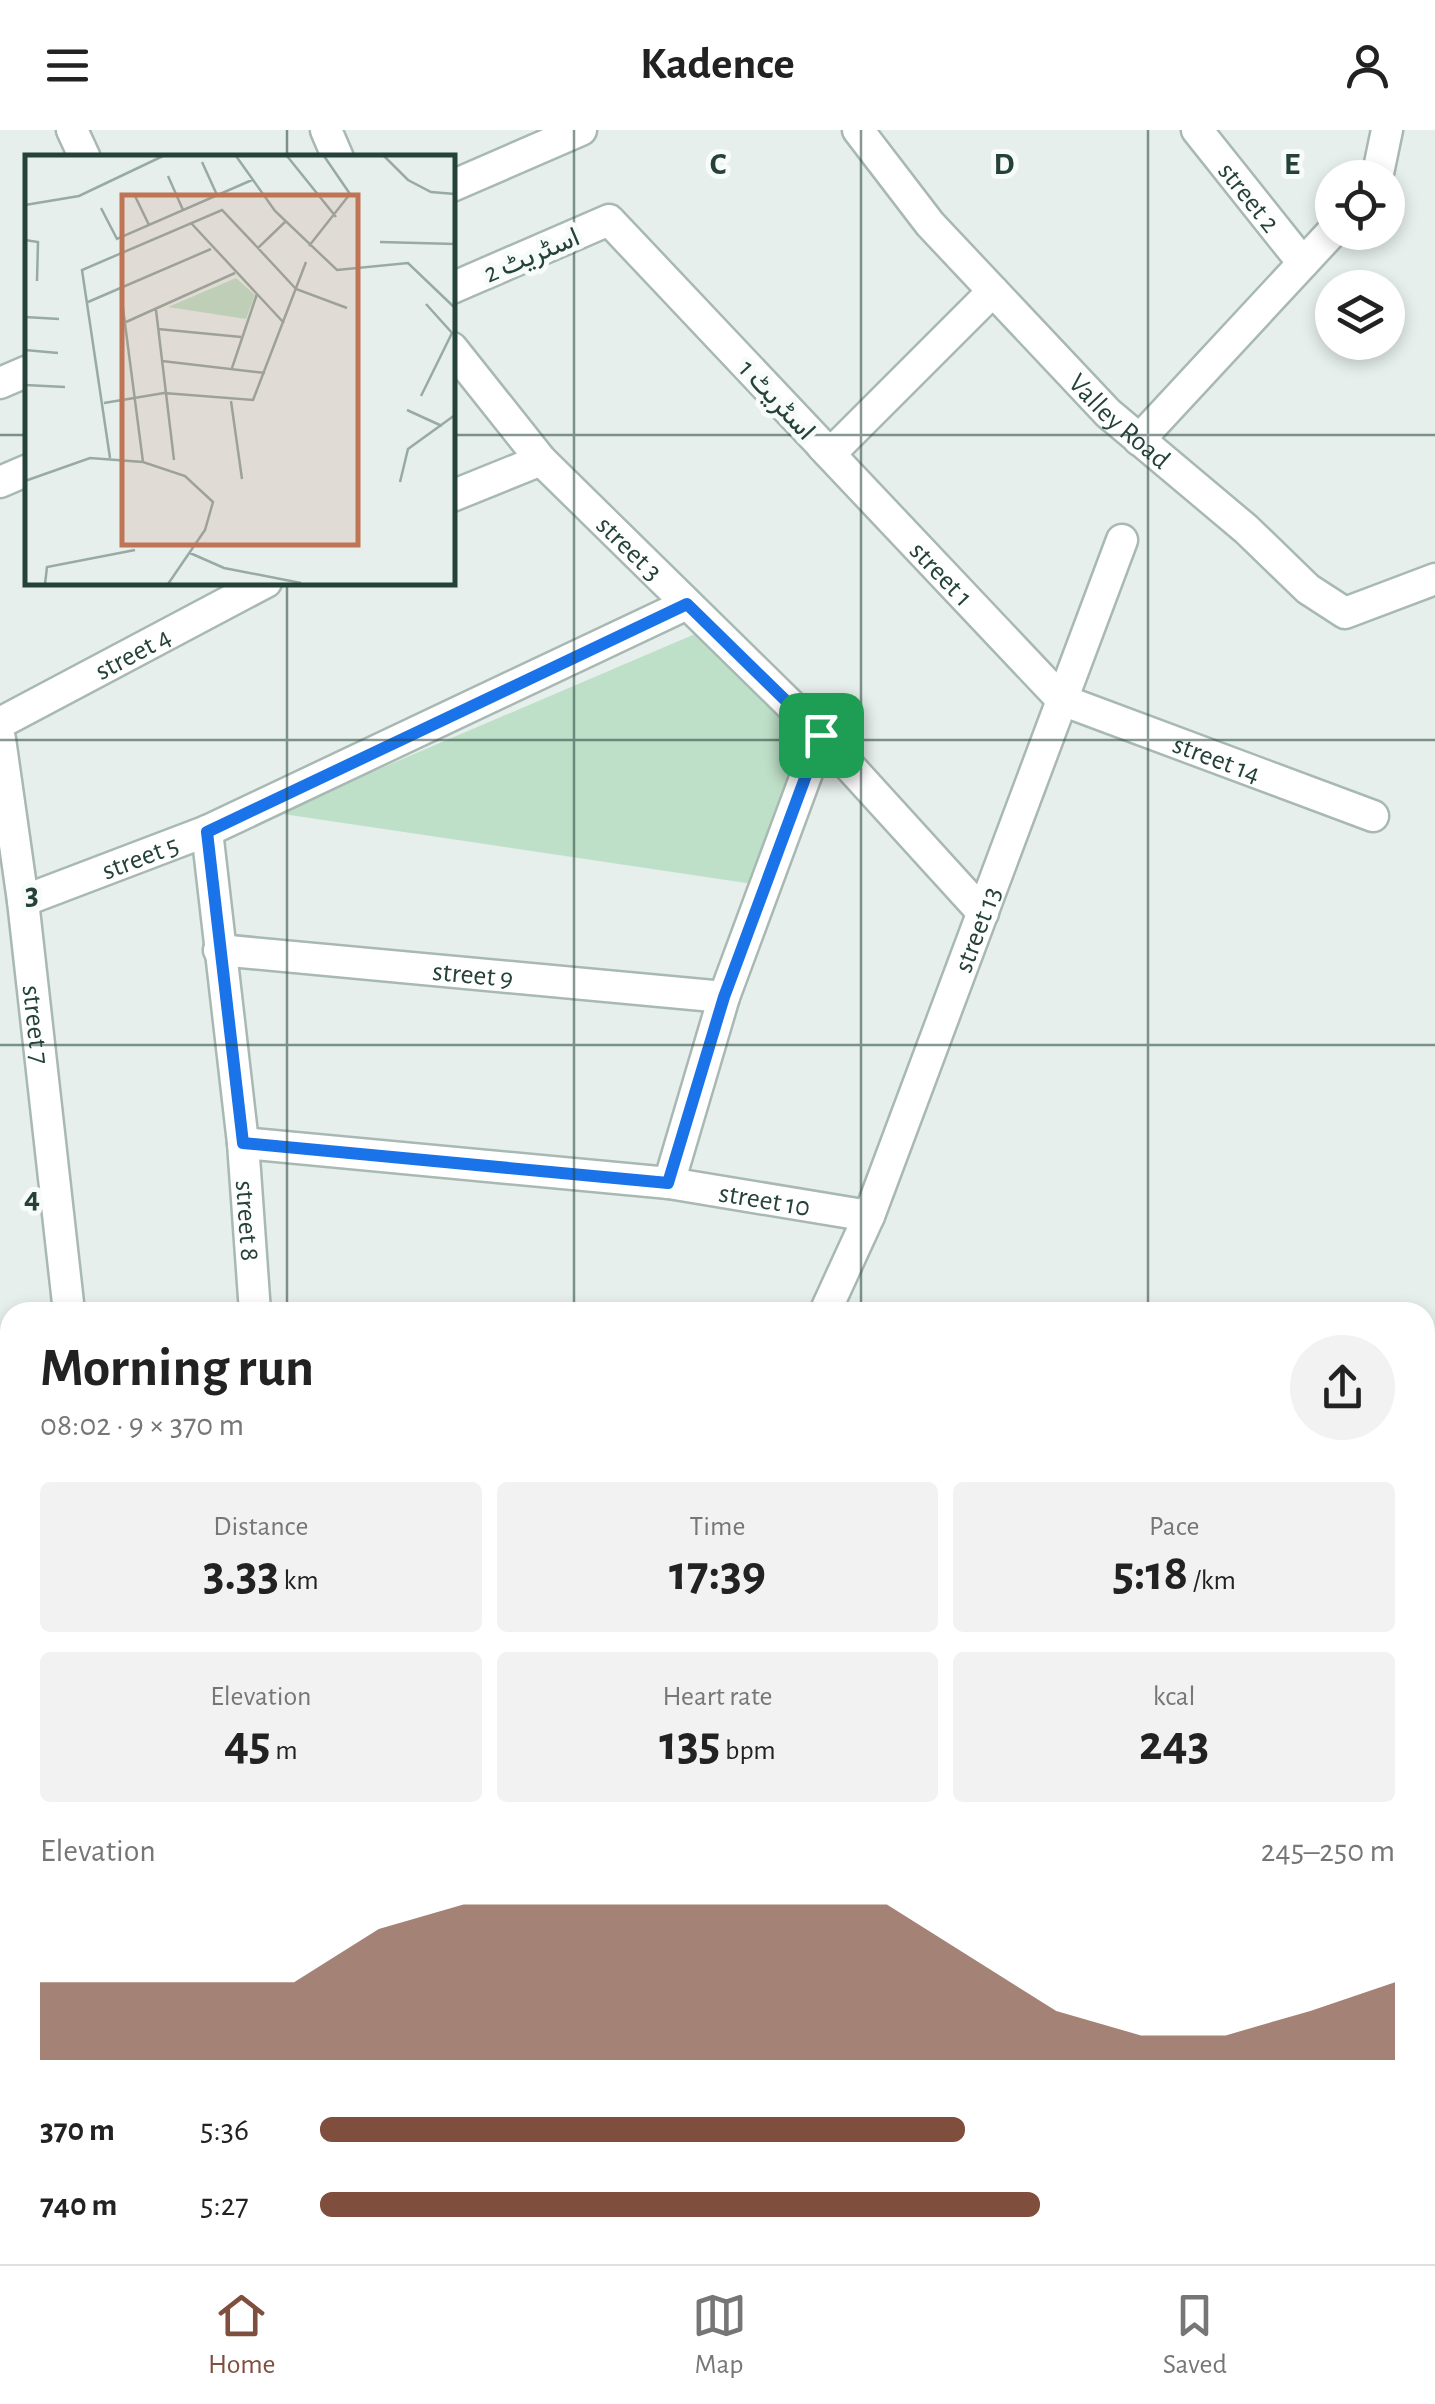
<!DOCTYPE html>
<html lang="en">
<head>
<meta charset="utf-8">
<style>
  body { margin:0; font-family:"Alegreya Sans",Vazirmatn,sans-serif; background:#f2f2f2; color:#222; height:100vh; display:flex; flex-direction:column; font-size:38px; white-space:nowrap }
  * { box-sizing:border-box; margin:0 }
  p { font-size:32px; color:#767676 }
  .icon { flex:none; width:55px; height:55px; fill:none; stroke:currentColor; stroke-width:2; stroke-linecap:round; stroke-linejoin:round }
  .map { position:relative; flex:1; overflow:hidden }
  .details { position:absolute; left:0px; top:1172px; width:1435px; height:962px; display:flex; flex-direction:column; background:#fff; border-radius:30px 30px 0 0; box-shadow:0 5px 15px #0003 }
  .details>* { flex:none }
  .controls { position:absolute; left:1315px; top:30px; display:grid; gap:20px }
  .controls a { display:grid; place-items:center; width:90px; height:90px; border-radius:50%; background:#fff; box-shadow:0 5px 15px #0003; font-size:50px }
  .pin { position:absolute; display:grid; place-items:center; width:85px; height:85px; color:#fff; margin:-42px; border-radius:20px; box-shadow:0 5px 15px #0006 }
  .round { display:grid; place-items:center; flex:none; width:105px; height:105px; border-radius:52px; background:#f2f2f2 }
  .summary { display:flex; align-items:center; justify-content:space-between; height:170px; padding:0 40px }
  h1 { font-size:55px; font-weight:700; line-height:75px }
  .figures { display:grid; grid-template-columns:repeat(3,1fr); gap:15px; height:170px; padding:10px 40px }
  .figures div { display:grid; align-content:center; border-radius:10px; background:#f2f2f2; text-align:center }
  .figures b { font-size:50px; font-weight:700 }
  .figures small { font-size:28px; font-weight:400 }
  .figures p { font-size:28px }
  .chart { height:280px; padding:20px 40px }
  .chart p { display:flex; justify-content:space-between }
  .chart svg { width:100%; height:180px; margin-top:10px; fill:#804e3d; opacity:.7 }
  ul { padding:0 40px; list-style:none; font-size:32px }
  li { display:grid; grid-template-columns:160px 120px 1fr; align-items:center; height:75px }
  li i { height:25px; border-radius:12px; background:#804e3d }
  header { display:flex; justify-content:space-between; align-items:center; height:130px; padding:0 40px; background:#fff; font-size:45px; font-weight:700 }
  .tabs { display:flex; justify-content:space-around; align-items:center; height:140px; border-top:2px solid #e0e0e0; background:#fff; font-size:28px; color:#767676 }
  .tabs a { display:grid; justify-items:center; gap:5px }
  .tabs .active { color:#804e3d }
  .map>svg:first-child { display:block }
  .green { fill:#bfe0c8 }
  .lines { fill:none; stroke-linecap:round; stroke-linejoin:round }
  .minor-casing { stroke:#a8b8b2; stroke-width:35 }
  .minor { stroke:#fff; stroke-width:30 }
  .route-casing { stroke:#fff; stroke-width:20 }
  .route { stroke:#1a73e8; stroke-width:12 }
  .grid { fill:none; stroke:#24423a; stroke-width:2.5; stroke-opacity:0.55 }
  .labels { text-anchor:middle; stroke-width:10; stroke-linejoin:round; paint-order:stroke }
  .street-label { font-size:28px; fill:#24423a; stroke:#f7fbf9 }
  .inset-road { fill:none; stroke:#98aaa4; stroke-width:2.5 }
  .view { fill:#c07456; fill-opacity:0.15; stroke:#c07456; stroke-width:5 }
  .inset-edge { fill:none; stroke:#24423a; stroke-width:5 }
  .grid-label { font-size:32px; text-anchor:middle; font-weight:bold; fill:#24423a; stroke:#f7fbf9; stroke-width:10; stroke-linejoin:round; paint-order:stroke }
</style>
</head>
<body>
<header><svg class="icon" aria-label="menu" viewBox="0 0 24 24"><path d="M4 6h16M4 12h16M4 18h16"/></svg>Kadence<svg class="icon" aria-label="person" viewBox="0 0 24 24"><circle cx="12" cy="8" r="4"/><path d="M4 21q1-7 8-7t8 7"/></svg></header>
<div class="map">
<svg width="1435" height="2134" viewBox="0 0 1435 2134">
  <rect width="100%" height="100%" fill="#e6efeb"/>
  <path class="green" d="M695 504 811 612 753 754 276 683Z"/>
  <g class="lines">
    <g class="minor-casing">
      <g id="minor">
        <path d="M72 0 85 28"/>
        <path d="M326 0 338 28"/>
        <path id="s1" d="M858 0 930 94 1108 283 1246 399 1308 459 1345 483 1435 449"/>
        <path id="s2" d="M1197 0 1303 133"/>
        <path d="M1377 48 1387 0"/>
        <path d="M452 56 581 0"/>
        <path d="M452 158 609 90 830 324 993 161"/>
        <path id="s3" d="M452 218 541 330 821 605 983 783"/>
        <path d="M0 253 28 241"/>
        <path d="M1139 310 1332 102"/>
        <path id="s4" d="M822 316 1062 570 1373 686"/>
        <path d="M0 352 28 340"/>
        <path d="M452 366 541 330"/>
        <path id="s5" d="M0 593 266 452"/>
        <path id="s6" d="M0 609 23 771 69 1182"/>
        <path id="s7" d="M207 701 243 1013 255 1182"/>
        <path id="s8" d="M23 771 207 701 687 474"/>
        <path id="s9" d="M219 820 724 867"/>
        <path id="s10" d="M243 1013 669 1053 869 1086"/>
        <path d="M669 1053 724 867 821 605"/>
        <path id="s11" d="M825 1182 869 1086 1122 410"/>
        <path d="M0 1247 10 1245"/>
        <path d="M0 1607 10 1608"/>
        <path d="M445 2134 451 2125"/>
      </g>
    </g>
    <use href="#minor" class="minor"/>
  </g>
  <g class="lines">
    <g class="route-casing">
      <path id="route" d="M687 474 821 605 724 867 668 1053 243 1013 207 702Z"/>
    </g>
    <use href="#route" class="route"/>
  </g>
  <path class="grid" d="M287 0V28M574 0V1182M861 0V1182M1148 0V1182M0 305H28M452 305H1435M287 452V1182M0 610H1435M0 915H1435M0 1219H10M1425 1219H1435M0 1524H10M1425 1524H1435M0 1829H10M1425 1829H1435M287 2125V2134M574 2125V2134M861 2125V2134M1148 2125V2134"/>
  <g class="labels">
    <g class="street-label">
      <text dy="10" stroke="none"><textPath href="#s2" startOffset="85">street 2</textPath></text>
      <text transform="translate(531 124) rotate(-23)" y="10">اسٹریٹ 2</text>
      <text transform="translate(778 269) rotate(47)" y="10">اسٹریٹ 1</text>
      <text dy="10" stroke="none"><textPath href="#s1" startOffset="392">Valley Road</textPath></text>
      <text dy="10" stroke="none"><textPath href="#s3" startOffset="268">street 3</textPath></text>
      <text dy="10" stroke="none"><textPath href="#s4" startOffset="175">street 1</textPath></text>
      <text dy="10" stroke="none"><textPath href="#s5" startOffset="150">street 4</textPath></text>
      <text dy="10" stroke="none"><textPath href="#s4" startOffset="515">street 14</textPath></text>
      <text dy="10" stroke="none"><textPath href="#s8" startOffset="125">street 5</textPath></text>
      <text dy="10" stroke="none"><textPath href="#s11" startOffset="412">street 13</textPath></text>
      <text dy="10" stroke="none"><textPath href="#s9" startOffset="255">street 9</textPath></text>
      <text dy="10" stroke="none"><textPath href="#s6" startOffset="288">street 7</textPath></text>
      <text dy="10" stroke="none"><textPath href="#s10" startOffset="525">street 10</textPath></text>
      <text dy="10" stroke="none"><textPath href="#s7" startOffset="392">street 8</textPath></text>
    </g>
  </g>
  <g transform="translate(25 25)">
    <rect width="430" height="430" fill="#e6efeb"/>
    <path d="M211 123 230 140 221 164 143 152Z" fill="#bfe0c8"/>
    <path class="inset-road" d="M211 1 250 56 312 115 383 108 430 153M262 1 311 62M359 1 383 25 406 37 430 39M177 7 192 40M143 21 158 55M109 39 124 70M0 50 54 41 138 1M76 53 92 84 227 25M166 68 259 168M0 85 13 87 12 126M355 87 430 89M284 91 325 39 299 1M232 92 271 134 322 153M96 138 118 307M63 147 186 94M401 149 428 179M131 155 149 305M0 162 34 164M101 167 210 118M133 174 216 182M0 195 33 198M137 206 240 218M207 213 232 139M0 230 40 232M396 241 427 178M206 246 217 324M79 248 139 238 228 245 281 107M382 255 417 271M85 303 57 115 197 55 233 93 260 67M0 326 65 303 118 307 160 321 188 347 180 375 143 429M375 327 383 294 430 260M165 398 199 413 276 428M20 429 22 412 110 395"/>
    <path class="view" d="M97 40H333V390H97Z"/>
    <rect width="430" height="430" class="inset-edge"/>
  </g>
  <g class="grid-label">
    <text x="718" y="44">C</text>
    <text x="1004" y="44">D</text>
    <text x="1292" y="44">E</text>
    <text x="32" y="774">3</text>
    <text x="32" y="1078">4</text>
  </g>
</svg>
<div class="controls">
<a><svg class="icon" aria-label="locate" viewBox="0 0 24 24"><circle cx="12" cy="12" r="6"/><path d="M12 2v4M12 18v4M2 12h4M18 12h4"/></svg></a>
<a><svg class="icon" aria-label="layers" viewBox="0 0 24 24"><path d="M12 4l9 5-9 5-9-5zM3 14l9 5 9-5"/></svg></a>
</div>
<div class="pin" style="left:821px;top:605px;background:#1e9e55"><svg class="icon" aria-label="arrive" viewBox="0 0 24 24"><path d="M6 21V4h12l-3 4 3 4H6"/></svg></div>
<section class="details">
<div class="summary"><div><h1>Morning run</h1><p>08:02 · 9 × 370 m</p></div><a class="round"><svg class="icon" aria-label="share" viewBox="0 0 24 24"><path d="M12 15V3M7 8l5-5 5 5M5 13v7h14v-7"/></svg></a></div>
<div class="figures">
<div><p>Distance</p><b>3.33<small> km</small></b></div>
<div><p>Time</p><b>17:39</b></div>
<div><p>Pace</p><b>5:18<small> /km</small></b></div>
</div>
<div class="figures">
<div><p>Elevation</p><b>45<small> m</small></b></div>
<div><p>Heart rate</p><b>135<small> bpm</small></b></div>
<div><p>kcal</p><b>243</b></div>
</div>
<div class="chart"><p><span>Elevation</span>245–250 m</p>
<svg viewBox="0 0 160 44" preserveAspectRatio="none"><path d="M0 44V25L10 25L20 25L30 25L40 12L50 6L60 6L70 6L80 6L90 6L100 6L110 19L120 32L130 38L140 38L150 32L160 25V44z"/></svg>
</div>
<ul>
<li><b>370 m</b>5:36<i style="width:60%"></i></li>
<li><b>740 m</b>5:27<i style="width:67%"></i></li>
</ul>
</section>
</div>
<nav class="tabs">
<a class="active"><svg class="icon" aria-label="home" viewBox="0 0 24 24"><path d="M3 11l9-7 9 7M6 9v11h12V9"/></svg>Home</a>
<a><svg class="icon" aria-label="map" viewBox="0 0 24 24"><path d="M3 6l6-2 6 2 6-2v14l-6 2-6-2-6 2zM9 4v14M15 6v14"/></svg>Map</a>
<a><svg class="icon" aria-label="saved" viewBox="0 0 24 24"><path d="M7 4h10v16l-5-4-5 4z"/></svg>Saved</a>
</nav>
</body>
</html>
